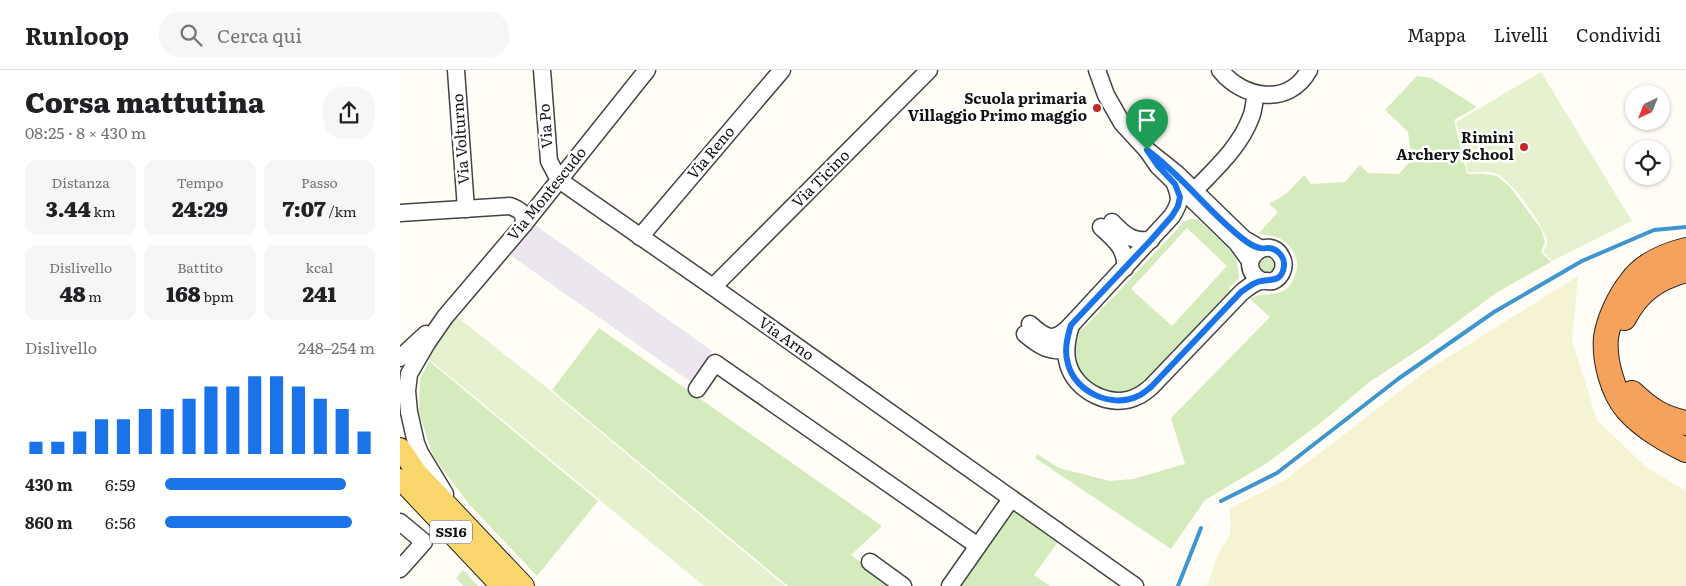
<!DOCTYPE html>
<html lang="it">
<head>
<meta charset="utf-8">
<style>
  body { margin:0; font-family:Literata,serif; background:#f6f6f6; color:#202124; height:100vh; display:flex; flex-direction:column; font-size:19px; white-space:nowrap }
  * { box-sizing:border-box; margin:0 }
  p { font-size:16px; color:#757577 }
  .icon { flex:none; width:28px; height:28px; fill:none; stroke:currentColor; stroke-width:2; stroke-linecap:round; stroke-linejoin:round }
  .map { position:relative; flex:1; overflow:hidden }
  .panel { display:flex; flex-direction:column; background:#fff; width:400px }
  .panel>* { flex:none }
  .needle { width:32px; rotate:223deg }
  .buttons { position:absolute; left:1225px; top:15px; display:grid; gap:10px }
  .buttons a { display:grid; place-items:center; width:45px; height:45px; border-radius:50%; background:#fff; box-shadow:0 1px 4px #0004; font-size:25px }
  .pin { position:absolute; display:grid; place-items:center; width:42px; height:42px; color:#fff; margin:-51px -21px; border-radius:50% 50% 50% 0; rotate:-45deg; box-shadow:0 0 5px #0007 }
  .pin .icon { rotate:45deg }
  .round { display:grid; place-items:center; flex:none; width:52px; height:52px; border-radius:20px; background:#f6f6f6 }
  .headline { display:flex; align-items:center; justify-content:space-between; height:85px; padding:0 25px }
  h1 { font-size:28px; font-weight:800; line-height:38px }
  .metrics { display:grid; grid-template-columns:repeat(3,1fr); gap:8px; height:85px; padding:5px 25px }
  .metrics div { display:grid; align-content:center; border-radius:12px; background:#f6f6f6; text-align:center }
  .metrics b { font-size:21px; font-weight:800 }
  .metrics small { font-size:14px; font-weight:400 }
  .metrics p { font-size:14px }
  .chart { height:140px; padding:10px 25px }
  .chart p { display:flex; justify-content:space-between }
  .chart svg { width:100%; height:90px; margin-top:5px; stroke:#1a73e8; stroke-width:6 }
  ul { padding:0 25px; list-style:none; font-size:16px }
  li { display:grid; grid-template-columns:80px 60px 1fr; align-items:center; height:38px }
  li i { height:12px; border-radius:6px; background:#1a73e8 }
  header { display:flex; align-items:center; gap:30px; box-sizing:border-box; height:70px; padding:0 25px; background:#fff; border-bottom:1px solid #e0e0e0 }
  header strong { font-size:24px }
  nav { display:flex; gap:28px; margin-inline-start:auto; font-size:18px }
  .search { width:350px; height:45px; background:#f6f6f6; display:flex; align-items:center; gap:12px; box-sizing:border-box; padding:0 18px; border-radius:20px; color:#757577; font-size:19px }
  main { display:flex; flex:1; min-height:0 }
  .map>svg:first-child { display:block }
  .industrial { fill:#eee6ef }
  .farmland { fill:#f6f3d4 }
  .green { fill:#d5ebbd; fill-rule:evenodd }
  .pitch { fill:#e6f2cf }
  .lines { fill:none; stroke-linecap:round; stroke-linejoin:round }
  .stream { stroke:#3f96cf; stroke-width:4 }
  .minor-casing { stroke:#444; stroke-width:19 }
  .major-casing { stroke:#222; stroke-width:22 }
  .highway-casing { stroke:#222; stroke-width:26 }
  .minor { stroke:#fff; stroke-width:16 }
  .major { stroke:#f9d66b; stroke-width:20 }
  .highway { stroke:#f5a25d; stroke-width:24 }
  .route-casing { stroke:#fff; stroke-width:10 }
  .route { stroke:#1a73e8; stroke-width:6 }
  .poi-dot { fill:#c4262e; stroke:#fff; stroke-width:2 }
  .labels { text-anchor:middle; stroke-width:5; stroke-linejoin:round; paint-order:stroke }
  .shield { fill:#fff; stroke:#585858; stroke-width:1 }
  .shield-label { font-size:14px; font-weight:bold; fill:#111 }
  .poi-label { font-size:15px; font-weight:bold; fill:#111; stroke:#fff; text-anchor:end }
  .street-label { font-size:15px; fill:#111; stroke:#fff }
</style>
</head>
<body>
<header>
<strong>Runloop</strong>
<div class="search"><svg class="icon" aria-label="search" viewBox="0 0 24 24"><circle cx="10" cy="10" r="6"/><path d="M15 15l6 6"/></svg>Cerca qui</div>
<nav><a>Mappa</a><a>Livelli</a><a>Condividi</a></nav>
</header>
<main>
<section class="panel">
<div class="headline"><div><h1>Corsa mattutina</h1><p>08:25 · 8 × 430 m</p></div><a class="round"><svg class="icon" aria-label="share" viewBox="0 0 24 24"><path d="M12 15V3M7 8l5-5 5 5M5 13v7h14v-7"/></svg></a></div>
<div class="metrics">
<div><p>Distanza</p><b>3.44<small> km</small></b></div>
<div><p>Tempo</p><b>24:29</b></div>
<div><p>Passo</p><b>7:07<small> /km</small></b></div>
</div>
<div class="metrics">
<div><p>Dislivello</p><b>48<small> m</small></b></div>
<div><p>Battito</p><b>168<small> bpm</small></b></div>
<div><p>kcal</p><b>241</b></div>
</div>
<div class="chart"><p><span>Dislivello</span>248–254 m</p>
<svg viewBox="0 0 160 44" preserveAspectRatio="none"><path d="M5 44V38M15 44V38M25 44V33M35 44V27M45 44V27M55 44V22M65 44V22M75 44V17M85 44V11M95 44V11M105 44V6M115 44V6M125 44V11M135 44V17M145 44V22M155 44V33"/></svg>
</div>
<ul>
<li><b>430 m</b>6:59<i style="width:86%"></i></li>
<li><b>860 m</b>6:56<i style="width:89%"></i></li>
</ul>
</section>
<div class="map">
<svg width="1286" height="516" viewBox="0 0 1286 516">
  <rect width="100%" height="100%" fill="#fffdf5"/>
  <path class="industrial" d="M135 155 312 281 291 312 110 185Z"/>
  <path class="farmland" d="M1178 206 1172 271 1197 350 1246 397 1286 421V516H807L819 482 830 465 831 451 829 439 885 410 1026 301Z"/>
  <g class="green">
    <path d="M1017 6 1031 8 1077 37 1054 50 1067 104H1083L1097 106 1110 117 1141 159 1145 172 1141 182 1151 192 1096 223 1027 274 968 313 923 351 867 393 805 430 771 479 635 388 637 384 659 398 710 411 733 409 785 394 771 348 870 247 850 229C863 219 886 233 895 205 898 198 898 190 894 183 886 168 874 165 858 164L878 142 869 134 887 123 904 105 911 114 945 112 960 95 968 103 999 104 1012 89 1008 62 985 40Z"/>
    <path d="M790 149H797L836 185 839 208 829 218 832 222 743 315C723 326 711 327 692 314 669 299 669 280 680 256L683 259 784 152ZM787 158 827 196 772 256 731 219Z"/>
    <circle cx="867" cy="195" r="7"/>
    <path d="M199 258 482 456 451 485 493 516H388L152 320Z"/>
    <path d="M29 291 198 431 137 506 69 434 33 386 19 343 20 309Z"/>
    <path d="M612 439 658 472 634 505 650 516H557Z"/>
    <path d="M63 500 78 516H63L56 508Z"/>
  </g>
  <g class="pitch">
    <path d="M1141 2 1232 151 1152 191 1143 182 1148 172C1142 154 1116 116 1099 105 1091 100 1077 102 1068 103L1056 52Z"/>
    <path d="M56 246 151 321 385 516H304L25 286Z"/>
  </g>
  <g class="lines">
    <g class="stream">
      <path d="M821 431 877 403 998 309 1094 242 1182 191 1254 160 1286 157"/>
      <path d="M778 516 801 458"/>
    </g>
    <g class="minor-casing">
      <g id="minor">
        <path d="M56 0 66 139"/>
        <path d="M142 0 149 91 159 110 313 217 735 516"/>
        <path d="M697 0 706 25 722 53 747 80"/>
        <path d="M820 0C843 29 889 37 909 0"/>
        <path d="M775 114C781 129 780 133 772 146L671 255C667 268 664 281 668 294 675 321 712 340 738 326 743 324 747 320 751 317L841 223C847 218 854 212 861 211 865 210 869 212 873 211 882 207 886 196 882 188 869 161 831 194 862 211"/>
        <path d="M794 121C815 99 840 77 851 47 854 40 854 31 856 24"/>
        <path d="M0 143 110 136C121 140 124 143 124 154"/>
        <path d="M712 152C725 165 731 172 751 170"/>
        <path d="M701 157C714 169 727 179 725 198"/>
        <path d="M240 167 382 0"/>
        <path d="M850 191 837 173 758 96 747 80 777 104 844 169 861 179"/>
        <path d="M313 217 529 0"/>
        <path d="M630 254C647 270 655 272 671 255"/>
        <path d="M625 264C638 275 648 282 666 280"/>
        <path d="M0 288 26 264"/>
        <path d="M297 319 315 293 578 476 611 429"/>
        <path d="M45 424 20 383 16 373 9 342 7 321 9 304 27 273 45 247 124 154 247 0"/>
        <path d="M0 452 24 472 0 499"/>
        <path d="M470 492 503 516"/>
        <path d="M550 516 578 476"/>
      </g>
    </g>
    <g class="major-casing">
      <g id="major">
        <path d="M0 378 17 403 124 516"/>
        <path d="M0 409 101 516"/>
      </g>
    </g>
    <g class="highway-casing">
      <g id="highway">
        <path d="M1286 180C1266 185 1243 195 1231 212 1219 227 1209 249 1206 267 1204 290 1212 321 1227 339 1243 357 1264 369 1286 380"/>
        <path d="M1224 248C1238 221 1257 208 1286 200"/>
        <path d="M1232 323C1250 340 1262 348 1286 353"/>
      </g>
    </g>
    <use href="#minor" class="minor"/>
    <use href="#major" class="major"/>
    <use href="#highway" class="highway"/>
  </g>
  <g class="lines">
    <g class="route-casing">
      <path id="route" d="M747 80C783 106 809 143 843 169 848 173 855 177 860 178 861 179 867 178 868 178 877 178 885 187 884 196 882 212 872 209 861 211 854 212 847 218 841 222L751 317C747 320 743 324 738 326 712 339 675 322 668 294 664 281 667 268 671 255L751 170 772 146 778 136 780 127 775 114 758 96Z"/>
    </g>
    <use href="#route" class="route"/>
  </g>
  <g class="poi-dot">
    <circle cx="697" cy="38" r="5"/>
    <circle cx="1124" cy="77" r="5"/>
  </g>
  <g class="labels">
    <rect class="shield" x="30" y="450.5" width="42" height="23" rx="4"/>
    <g class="shield-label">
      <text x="51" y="467">SS16</text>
    </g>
    <g class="poi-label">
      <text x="687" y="34">Scuola primaria<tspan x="687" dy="17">Villaggio Primo maggio</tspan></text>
      <text x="1114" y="73">Rimini<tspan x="1114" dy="17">Archery School</tspan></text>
    </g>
    <g class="street-label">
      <text transform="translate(146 56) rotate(-94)" y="5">Via Po</text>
      <text transform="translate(61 69) rotate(-94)" y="5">Via Volturno</text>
      <text transform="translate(311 83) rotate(-50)" y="5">Via Reno</text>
      <text transform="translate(421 109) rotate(-45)" y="5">Via Ticino</text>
      <text transform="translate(147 124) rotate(-51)" y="5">Via Montescudo</text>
      <text transform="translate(386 269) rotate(35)" y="5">Via Arno</text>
    </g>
  </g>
</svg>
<div class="buttons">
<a><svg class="needle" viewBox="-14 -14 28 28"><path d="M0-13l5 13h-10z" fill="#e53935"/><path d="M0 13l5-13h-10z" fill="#757577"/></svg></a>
<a><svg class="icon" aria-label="locate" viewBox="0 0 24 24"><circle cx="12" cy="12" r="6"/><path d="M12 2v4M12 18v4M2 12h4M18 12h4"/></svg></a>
</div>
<div class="pin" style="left:747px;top:80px;background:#1e9e55"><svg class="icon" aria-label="arrive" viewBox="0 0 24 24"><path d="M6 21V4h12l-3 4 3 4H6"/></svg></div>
</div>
</main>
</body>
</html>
